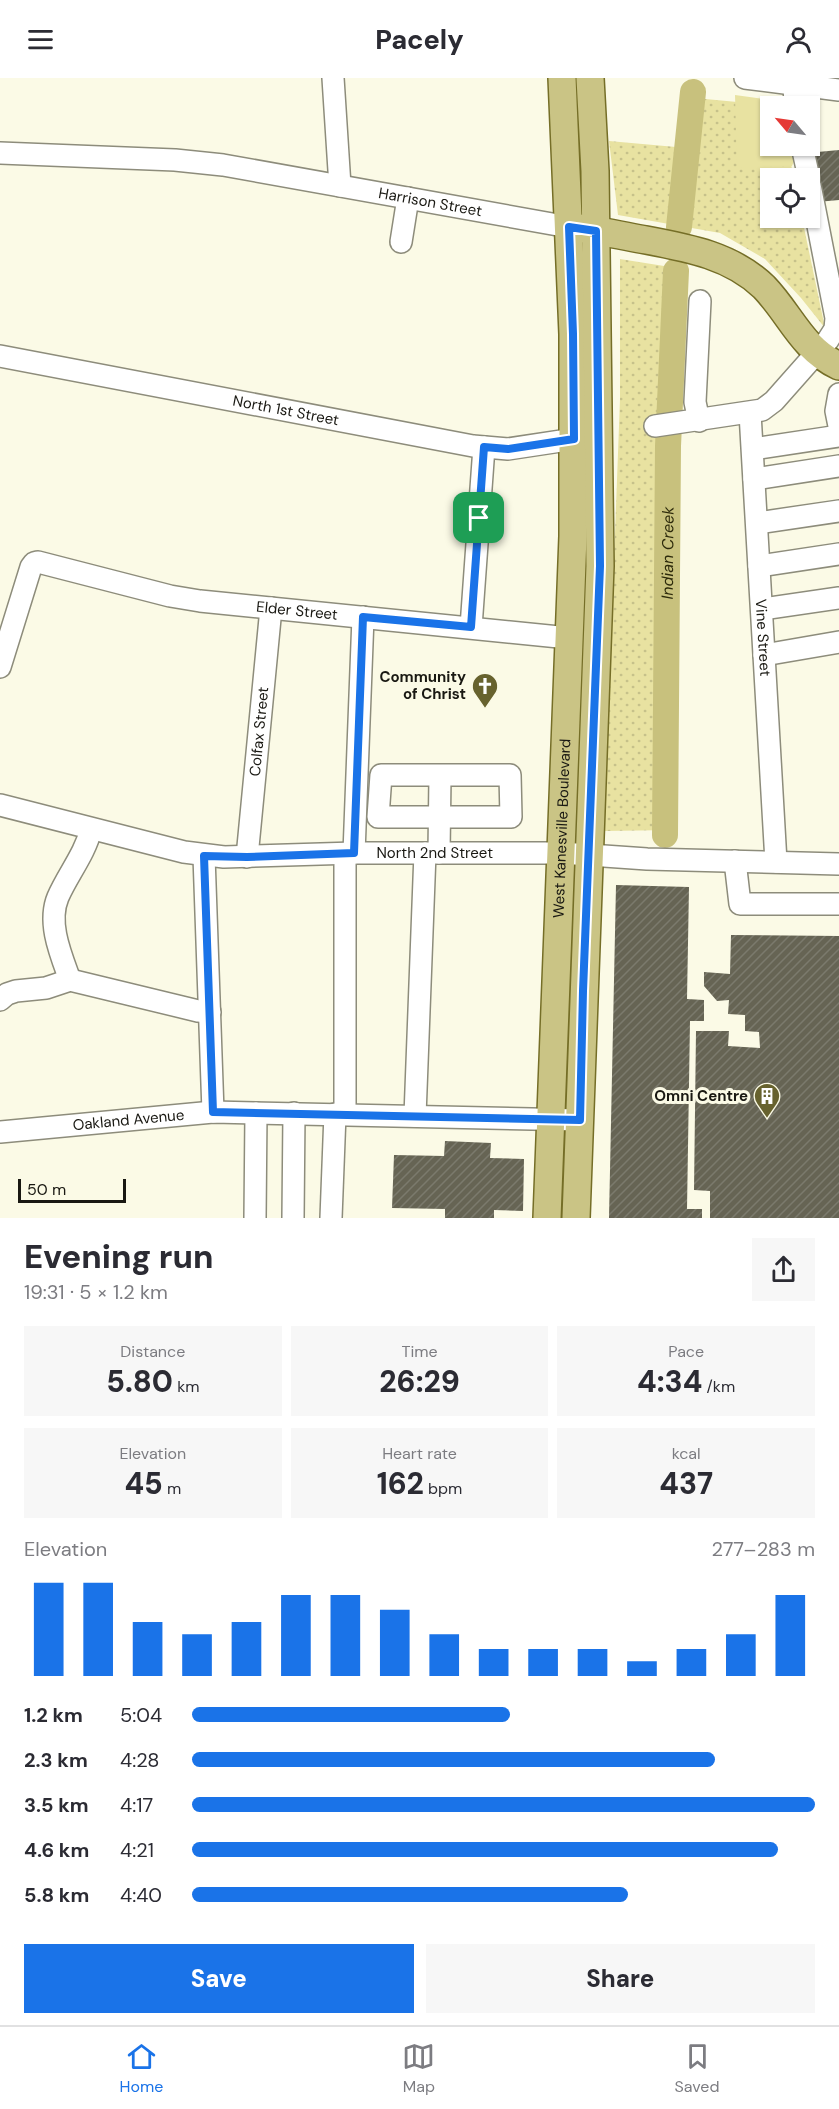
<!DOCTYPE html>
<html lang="en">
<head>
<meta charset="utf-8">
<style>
  body { margin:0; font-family:"DM Sans",sans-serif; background:#f7f7f7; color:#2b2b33; height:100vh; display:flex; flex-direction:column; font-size:22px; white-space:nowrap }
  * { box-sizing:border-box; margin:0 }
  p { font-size:20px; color:#7c7c81 }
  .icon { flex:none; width:33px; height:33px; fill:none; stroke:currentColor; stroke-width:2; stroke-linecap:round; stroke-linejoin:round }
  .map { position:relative; height:1140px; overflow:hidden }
  .sheet { display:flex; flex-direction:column; background:#fff; flex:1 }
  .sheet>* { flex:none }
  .needle { width:39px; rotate:299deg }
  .fabs { position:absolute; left:760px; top:18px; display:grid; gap:12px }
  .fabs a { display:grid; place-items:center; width:60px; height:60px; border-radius:0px; background:#fff; box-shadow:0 2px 4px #0004; font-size:30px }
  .scale { position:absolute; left:18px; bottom:15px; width:108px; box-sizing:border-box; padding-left:6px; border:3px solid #191812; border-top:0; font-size:16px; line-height:21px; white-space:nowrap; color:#191812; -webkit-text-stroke:4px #fbfae6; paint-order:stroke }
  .pin { position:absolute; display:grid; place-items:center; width:51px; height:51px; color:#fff; margin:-26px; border-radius:12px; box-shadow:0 3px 9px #0006 }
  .round { display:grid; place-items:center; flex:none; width:63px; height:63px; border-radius:0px; background:#f7f7f7 }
  .summary { display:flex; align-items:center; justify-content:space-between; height:102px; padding:0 24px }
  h1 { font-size:33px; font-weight:800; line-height:45px }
  .metrics { display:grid; grid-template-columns:repeat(3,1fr); gap:9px; height:102px; padding:6px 24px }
  .metrics div { display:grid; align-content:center; border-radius:0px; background:#f7f7f7; text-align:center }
  .metrics b { font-size:30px; font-weight:800 }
  .metrics small { font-size:16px; font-weight:400 }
  .metrics p { font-size:16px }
  .chart { height:168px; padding:12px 24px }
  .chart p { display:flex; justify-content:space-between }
  .chart svg { width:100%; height:108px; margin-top:6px; stroke:#1a73e8; stroke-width:6 }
  .primary-button { display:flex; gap:12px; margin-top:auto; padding:12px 24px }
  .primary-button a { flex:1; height:69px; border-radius:0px; background:#1a73e8; color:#fff; font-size:24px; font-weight:800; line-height:69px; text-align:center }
  .primary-button a+a { background:#f7f7f7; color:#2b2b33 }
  ul { padding:0 24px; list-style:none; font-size:20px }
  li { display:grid; grid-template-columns:96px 72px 1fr; align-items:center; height:45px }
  li i { height:15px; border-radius:8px; background:#1a73e8 }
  header { display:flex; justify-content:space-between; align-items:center; height:78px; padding:0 24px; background:#fff; font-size:27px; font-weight:800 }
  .tabs { display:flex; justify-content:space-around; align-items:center; height:84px; border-top:2px solid #e1e1e2; background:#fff; font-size:16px; color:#7c7c81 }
  .tabs a { display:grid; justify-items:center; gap:3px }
  .tabs .on { color:#1a73e8 }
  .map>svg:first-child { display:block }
  .grass { fill:url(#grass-dots) }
  .garden { fill:#e8e2a1 }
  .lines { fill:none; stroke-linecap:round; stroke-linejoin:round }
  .river { stroke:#c8c17d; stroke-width:26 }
  .building { fill:url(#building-hatch) }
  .minor-casing { stroke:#8d8c7b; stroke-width:24 }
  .major-casing { stroke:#756e27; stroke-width:30 }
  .minor { stroke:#fff; stroke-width:21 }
  .major { stroke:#cac485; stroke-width:27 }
  .route-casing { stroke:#fff; stroke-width:12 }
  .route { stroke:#1a73e8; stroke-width:8 }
  .labels { text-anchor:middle; stroke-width:6; stroke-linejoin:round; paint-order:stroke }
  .street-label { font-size:15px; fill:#191812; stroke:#fbfae6 }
  .poi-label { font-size:15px; font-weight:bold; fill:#191812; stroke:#fbfae6; text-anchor:end }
  .water-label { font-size:16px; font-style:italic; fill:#2d2a0b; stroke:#fbfae6 }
</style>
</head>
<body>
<header><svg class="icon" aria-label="menu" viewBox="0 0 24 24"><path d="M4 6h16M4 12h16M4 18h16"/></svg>Pacely<svg class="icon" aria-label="person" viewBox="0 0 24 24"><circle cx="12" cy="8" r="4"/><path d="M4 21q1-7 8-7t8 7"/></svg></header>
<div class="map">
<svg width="839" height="1140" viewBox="0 0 839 1140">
  <defs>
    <pattern id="grass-dots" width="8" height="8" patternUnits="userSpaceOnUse" patternTransform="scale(1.5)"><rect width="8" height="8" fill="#e8e2a1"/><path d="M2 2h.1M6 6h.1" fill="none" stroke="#c6c18a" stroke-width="1.8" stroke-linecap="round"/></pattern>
    <pattern id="building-hatch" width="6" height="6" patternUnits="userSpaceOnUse" patternTransform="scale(1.5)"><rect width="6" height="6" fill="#666454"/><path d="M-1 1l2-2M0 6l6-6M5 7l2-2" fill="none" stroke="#7b7a6d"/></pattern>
  </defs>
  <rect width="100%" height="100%" fill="#fbfae6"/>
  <g class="grass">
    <path d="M684 19 779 28H771V68H787L794 100H771V140H802L825 250 801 220 765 181 720 155 618 137 609 63 676 69Z"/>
    <path d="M620 181 683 191 665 333 674 752 604 753 620 321Z"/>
  </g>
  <path class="garden" d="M735 17 787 24 788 28H771V68H795L797 76 792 88 737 90Z"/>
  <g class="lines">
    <g class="river">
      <path d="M679 149 693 14"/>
      <path id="s1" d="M665 757 668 368 676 193"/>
    </g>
  </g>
  <g class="building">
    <path d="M839 72V122L817 124 807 75Z"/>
    <path d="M616 807 689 809 687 921 704 922V943H690L687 1131H702V1140H609Z"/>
    <path d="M731 857 839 858V1140H710V1113L694 1112 696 953H729L728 968 760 970 759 954 745 953V937L728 936 729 922 717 923 704 908V894L730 896Z"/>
    <path d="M445 1063 491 1065 490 1080 524 1081 523 1133 494 1132V1140H445V1131L392 1130 394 1077 444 1078Z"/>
  </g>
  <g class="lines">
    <g class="minor-casing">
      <g id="minor">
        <path d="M333 0 340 108"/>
        <path d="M745 0 839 12"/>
        <path d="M794 6 795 28"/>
        <path d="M802 68 809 100"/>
        <path id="s2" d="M0 75 175 82 223 87 569 149"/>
        <path d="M401 164 408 120"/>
        <path id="s3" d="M0 278 473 368 508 371 574 361"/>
        <path d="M839 316 836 333 839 348"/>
        <path id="s4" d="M750 335 776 784"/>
        <path d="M699 343 695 324 700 223"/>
        <path d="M655 348 762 332 774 323 828 262 835 251 836 240 810 107"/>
        <path d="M753 371 839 358"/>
        <path d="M754 401 839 388"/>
        <path d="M757 445 839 433"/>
        <path d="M759 488 839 476"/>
        <path d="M762 531 839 520"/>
        <path d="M471 549 484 369"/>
        <path d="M764 577 839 564"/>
        <path id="s5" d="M0 589 31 489 34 485 38 484 170 518 200 523 569 560"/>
        <path d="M381 697H510L511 739H378Z"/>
        <path id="s6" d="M0 727 184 774 224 779 354 775H561L647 781 839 786"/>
        <path d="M354 775 363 539"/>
        <path d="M439 775 440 698"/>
        <path d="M345 776V1036"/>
        <path d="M204 778 213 1034"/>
        <path id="s7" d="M247 779 271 530"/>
        <path d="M735 783 740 826H839"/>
        <path d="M70 902C61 877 47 845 58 819 68 796 85 776 91 751"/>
        <path d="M0 922 7 916 16 913 46 910 70 902 198 933 210 934"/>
        <path d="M415 1038 425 775"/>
        <path id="s8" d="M0 1054 213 1034 580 1042"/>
        <path d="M255 1140 256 1035"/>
        <path d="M293 1140 294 1035"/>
        <path d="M331 1140 335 1036"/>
      </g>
    </g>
    <g class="major-casing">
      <g id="major">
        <path d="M578 150C601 153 624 158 646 162 689 170 732 178 764 209 791 237 801 270 839 288"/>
        <path id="s9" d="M547 1140 573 458V256L562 0"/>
        <path d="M576 1140 600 488 595 93 590 0"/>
      </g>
    </g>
    <use href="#minor" class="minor"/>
    <use href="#major" class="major"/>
  </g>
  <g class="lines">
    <g class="route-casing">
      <path id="route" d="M569 149 596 153 600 488 583 913 580 1042 213 1034 204 778 247 779 354 775 363 539 471 549 484 369 508 371 574 361 573 256Z"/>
    </g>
    <use href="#route" class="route"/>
  </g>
  <defs>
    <g id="church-pin" transform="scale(1.35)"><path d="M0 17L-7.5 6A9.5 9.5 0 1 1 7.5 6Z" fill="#67622e" stroke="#fbfae6"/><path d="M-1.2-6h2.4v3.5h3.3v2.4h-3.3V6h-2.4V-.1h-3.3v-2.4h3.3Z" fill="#fff"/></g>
    <g id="building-pin" transform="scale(1.35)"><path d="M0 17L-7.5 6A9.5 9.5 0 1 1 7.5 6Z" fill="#67622e" stroke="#fbfae6"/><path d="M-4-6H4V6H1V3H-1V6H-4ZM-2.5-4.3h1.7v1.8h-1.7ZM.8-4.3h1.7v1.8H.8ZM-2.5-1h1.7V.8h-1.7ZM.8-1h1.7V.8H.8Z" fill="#fff"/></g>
  </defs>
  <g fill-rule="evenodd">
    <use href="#church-pin" x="485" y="608"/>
    <use href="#building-pin" x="767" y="1018"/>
  </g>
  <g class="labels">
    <g class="street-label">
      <text dy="5" stroke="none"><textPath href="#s2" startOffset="434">Harrison Street</textPath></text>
      <text dy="5" stroke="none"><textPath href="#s3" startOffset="291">North 1st Street</textPath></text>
      <text dy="5" stroke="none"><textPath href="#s5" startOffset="378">Elder Street</textPath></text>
      <text dy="5" stroke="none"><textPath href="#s4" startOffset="225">Vine Street</textPath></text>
      <text dy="5" stroke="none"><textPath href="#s7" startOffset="126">Colfax Street</textPath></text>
      <text dy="5" stroke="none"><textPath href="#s9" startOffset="390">West Kanesville Boulevard</textPath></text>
      <text dy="5" stroke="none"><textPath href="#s6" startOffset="441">North 2nd Street</textPath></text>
      <text dy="5" stroke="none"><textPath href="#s8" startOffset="129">Oakland Avenue</textPath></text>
    </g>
    <g class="poi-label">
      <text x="466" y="604">Community<tspan x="466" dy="17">of Christ</tspan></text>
      <text x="748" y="1023">Omni Centre</text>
    </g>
    <g class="water-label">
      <text dy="6" stroke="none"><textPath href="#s1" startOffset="282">Indian Creek</textPath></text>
    </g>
  </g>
</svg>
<div class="fabs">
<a><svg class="needle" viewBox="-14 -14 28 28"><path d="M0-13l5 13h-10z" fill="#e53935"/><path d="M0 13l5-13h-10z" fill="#7c7c81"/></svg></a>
<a><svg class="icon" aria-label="locate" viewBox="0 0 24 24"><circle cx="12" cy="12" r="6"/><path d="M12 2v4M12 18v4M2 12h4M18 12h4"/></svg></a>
</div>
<div class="scale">50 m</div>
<div class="pin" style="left:479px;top:440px;background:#1e9e55"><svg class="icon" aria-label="arrive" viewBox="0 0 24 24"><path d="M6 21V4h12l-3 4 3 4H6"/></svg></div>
</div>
<section class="sheet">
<div class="summary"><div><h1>Evening run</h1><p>19:31 · 5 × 1.2 km</p></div><a class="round"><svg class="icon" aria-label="share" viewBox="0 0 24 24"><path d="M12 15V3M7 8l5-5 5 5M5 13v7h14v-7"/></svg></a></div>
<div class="metrics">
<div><p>Distance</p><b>5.80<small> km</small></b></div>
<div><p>Time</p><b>26:29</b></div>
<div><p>Pace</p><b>4:34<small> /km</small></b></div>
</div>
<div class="metrics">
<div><p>Elevation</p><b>45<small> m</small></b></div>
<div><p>Heart rate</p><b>162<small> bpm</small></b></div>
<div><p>kcal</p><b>437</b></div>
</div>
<div class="chart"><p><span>Elevation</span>277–283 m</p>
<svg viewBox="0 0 160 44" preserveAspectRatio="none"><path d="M5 44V6M15 44V6M25 44V22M35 44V27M45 44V22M55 44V11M65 44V11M75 44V17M85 44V27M95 44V33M105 44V33M115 44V33M125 44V38M135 44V33M145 44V27M155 44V11"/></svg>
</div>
<ul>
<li><b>1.2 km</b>5:04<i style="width:51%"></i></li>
<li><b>2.3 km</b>4:28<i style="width:84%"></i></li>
<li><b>3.5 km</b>4:17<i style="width:100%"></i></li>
<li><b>4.6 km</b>4:21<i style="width:94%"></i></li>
<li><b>5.8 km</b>4:40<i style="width:70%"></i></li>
</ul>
<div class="primary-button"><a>Save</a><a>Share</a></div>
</section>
<nav class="tabs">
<a class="on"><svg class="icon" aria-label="home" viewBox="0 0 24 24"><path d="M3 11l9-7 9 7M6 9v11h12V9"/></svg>Home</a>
<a><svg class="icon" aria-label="map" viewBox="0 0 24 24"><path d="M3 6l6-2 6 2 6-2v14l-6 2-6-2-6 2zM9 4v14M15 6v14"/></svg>Map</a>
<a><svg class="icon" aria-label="saved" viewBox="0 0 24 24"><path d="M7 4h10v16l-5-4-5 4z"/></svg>Saved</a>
</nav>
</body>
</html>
